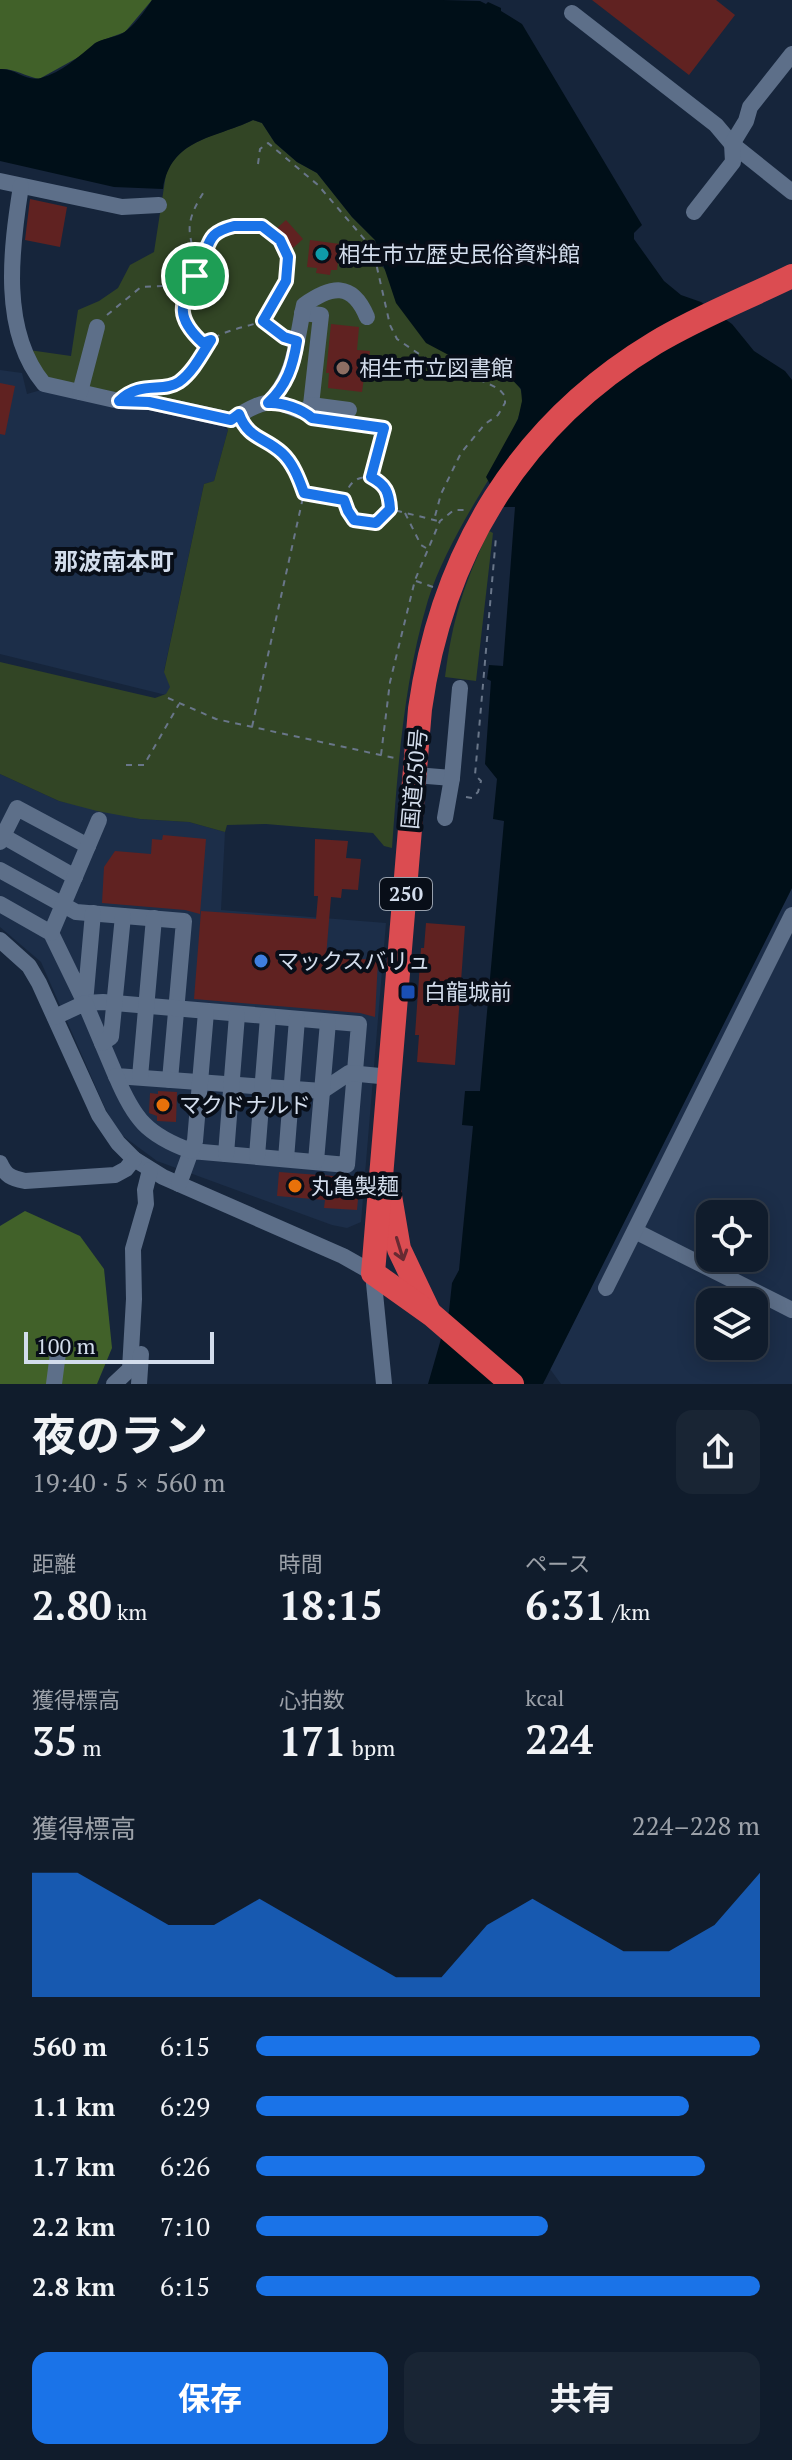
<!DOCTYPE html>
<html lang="ja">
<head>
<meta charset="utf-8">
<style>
  body { margin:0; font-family:"PT Serif","Noto Sans JP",serif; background:#192534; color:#f1f3f6; height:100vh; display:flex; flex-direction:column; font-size:30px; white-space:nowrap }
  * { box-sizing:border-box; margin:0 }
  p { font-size:26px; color:#9ca1a9 }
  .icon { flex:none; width:44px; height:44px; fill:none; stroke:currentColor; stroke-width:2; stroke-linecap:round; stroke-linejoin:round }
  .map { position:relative; height:1384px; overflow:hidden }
  .sheet { display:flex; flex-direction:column; background:#101c2c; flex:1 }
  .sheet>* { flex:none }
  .tools { position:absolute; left:696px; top:1200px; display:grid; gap:16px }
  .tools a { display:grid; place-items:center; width:72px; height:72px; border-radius:16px; background:#101c2c; box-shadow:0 4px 20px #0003,0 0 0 2px #303a48; font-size:40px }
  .scale { position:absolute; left:24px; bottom:20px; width:190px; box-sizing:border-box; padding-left:8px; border:4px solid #d3ddec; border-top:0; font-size:22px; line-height:28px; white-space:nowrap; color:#d3ddec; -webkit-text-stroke:6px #080e18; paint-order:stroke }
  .pin { position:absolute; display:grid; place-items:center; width:68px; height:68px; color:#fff; margin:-34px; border:4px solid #fff; border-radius:50%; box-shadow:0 2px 8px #0007 }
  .round { display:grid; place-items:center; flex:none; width:84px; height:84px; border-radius:16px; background:#192534 }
  .overview { display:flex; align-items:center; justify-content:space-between; height:136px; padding:0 32px }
  h1 { font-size:44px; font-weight:700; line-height:60px }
  .stats { display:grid; grid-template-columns:repeat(3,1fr); gap:12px; height:136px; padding:8px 32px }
  .stats div { display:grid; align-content:center }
  .stats b { font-size:40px; font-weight:700 }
  .stats small { font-size:22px; font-weight:400 }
  .stats p { font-size:22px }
  .chart { height:224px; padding:16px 32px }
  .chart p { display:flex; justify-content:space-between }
  .chart svg { width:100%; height:144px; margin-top:8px; fill:#1a73e8; opacity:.7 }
  .button { display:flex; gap:16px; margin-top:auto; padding:16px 32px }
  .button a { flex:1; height:92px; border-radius:16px; background:#1a73e8; color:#fff; font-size:32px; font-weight:700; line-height:92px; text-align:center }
  .button a+a { background:#192534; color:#f1f3f6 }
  ul { padding:0 32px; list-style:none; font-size:26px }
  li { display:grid; grid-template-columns:128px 96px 1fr; align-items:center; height:60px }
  li i { height:20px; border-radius:10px; background:#1a73e8 }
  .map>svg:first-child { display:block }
  .built { fill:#1c2e49; fill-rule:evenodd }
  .green { fill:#324525 }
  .forest { fill:#416129 }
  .water { fill:#000f18 }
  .building { fill:#602221 }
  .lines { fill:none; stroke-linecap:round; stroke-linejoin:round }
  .path { stroke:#697689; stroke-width:2; stroke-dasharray:6 6; stroke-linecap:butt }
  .minor { stroke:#5d6f89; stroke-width:16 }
  .highway { stroke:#db4c51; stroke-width:24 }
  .oneway { stroke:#672a32 }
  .route-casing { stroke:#fff; stroke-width:16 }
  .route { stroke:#1a73e8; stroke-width:10 }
  .culture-dot { fill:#0f9aa8; stroke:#080e18; stroke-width:3 }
  .education-dot { fill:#8d6e63; stroke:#080e18; stroke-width:3 }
  .shop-dot { fill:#3f7fe0; stroke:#080e18; stroke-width:3 }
  .transit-dot { fill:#1a4fb4; stroke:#080e18; stroke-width:3 }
  .food-dot { fill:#e8710a; stroke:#080e18; stroke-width:3 }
  .labels { text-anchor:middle; stroke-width:8; stroke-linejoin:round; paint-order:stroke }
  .shield { fill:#080e18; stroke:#969fac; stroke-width:2 }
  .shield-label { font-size:20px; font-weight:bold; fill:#d3ddec }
  .poi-label { font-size:22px; fill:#d3ddec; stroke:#080e18; text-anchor:start }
  .street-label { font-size:22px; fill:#d3ddec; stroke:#080e18 }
  .neighbourhood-label { font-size:24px; font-weight:bold; fill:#d3ddec; stroke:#080e18 }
</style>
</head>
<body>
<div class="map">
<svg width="792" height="1384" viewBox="0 0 792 1384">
  <rect width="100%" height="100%" fill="#16253b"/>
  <g class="built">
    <path d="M0 370 22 373 27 394 41 390 170 410 208 418 228 430 214 481 204 484 164 671 171 688 166 695 0 654Z"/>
    <path d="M0 774 59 801 140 819 189 822 225 832 221 910 386 923 361 1222 347 1228 332 1225 157 1161 119 1133 105 1108 41 962 0 927Z"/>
    <path d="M792 888V1384H561L550 1369ZM710 1214H754V1258H710ZM710 1302H754V1346H710Z"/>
  </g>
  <g class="green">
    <path d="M253 120 262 123 275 143 297 162 317 173 352 217 375 240 382 266 458 360C478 360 496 360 510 376 514 380 520 386 521 391 529 412 497 458 487 476L489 479C467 515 441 559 428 600 404 681 398 764 392 848L384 846 373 833 266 824 227 825 225 832 189 822 140 819 97 811 59 801 0 774V662L155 698 166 694 170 687 164 672 204 484 214 481 228 430 219 412 48 380 29 350 71 356 78 310 99 301 118 288 130 265 154 252 166 174C180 138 222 135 253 120Z"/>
    <path d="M489 531 493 533 476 681 445 677C452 620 464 583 489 531Z"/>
  </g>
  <g class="forest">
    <path d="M0 0H152L125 32 95 43 86 53 39 79C25 76 14 68 0 69Z"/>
    <path d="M25 1211 80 1236 104 1269 112 1348 97 1384H0V1226Z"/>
  </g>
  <path class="water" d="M152 0H443L480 1 486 4 488 2 501 8V11L522 24 642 225 634 233V239L664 281 681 295 701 302 732 324 754 351 785 371 792 380V888L543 1384H428L449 1311 452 1283 459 1270 473 1126 462 1125 465 1091H480L504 821 493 819 497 779 485 764 491 681 487 679 489 665 503 666 515 507H503L486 477 518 419 522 401 521 389 498 365 478 360H458L426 343 396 303 375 240 352 217 317 173 297 162 275 143 262 123 253 120C214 139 171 138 163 189L114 187 0 161V69C15 68 26 82 41 78 61 73 79 56 94 44 102 38 114 38 123 33 134 26 145 11 152 0Z"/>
  <g class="building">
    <path d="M592 0H716L735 15 689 75Z"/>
    <path d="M30 199 67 207 60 247 25 240Z"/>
    <path d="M286 220 303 239 293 248 276 229Z"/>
    <path d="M310 240 340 244 337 270H331L330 275 316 273 317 268 307 267Z"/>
    <path d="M331 324 359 327 357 350 370 351 367 377H364L362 392 328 388 329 373H326Z"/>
    <path d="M0 383 15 386 5 435 0 434Z"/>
    <path d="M163 835 206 839 200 914 185 910 102 903 104 867 115 851 151 854 152 839 162 840Z"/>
    <path d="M315 839 348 841 346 858 361 859 358 890 342 889 341 898 331 897 326 957 378 960 375 1017 360 1013 194 999 201 911 316 919 318 896H314Z"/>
    <path d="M426 923 465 926 455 1065 417 1062 419 1035H415L421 948H424Z"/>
    <path d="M158 1091 177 1092 176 1122 157 1121V1116L149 1113 150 1093 158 1094Z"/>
    <path d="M279 1172 360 1178 357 1210 324 1208 325 1200 277 1196Z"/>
  </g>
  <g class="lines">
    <g class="path">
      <path d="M258 164 260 149 268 143 318 185 366 241 376 263 390 325 397 339 438 367 485 382 499 389 505 396V403L498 415 485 424 461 453 441 494 434 520"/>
      <path d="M107 315 141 287 166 286 195 276C196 233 177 234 205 190"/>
      <path d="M264 322 284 337"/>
      <path d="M152 387 178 383C186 374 208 343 214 338 229 329 247 327 263 321 271 308 284 293 287 278 290 259 283 233 262 226 257 224 249 226 244 226 236 226 226 226 219 230 208 235 206 250 202 261 188 296 167 310 203 343L211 340"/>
      <path d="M356 424 384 428 371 477"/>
      <path d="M245 428 282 453 295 471 304 493 252 727"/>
      <path d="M306 493 344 500C350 518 358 523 376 523L390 509 438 521"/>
      <path d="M345 499C350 466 388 472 390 507"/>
      <path d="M405 513 421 545 426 548"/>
      <path d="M416 581 433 587"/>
      <path d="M168 698 216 719 399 759"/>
      <path d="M381 755 390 682 415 580 440 521 454 510H468"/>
      <path d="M126 765H144L179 704"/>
      <path d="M466 797 472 798 478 792 481 781 475 775 496 537"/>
    </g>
    <g class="minor">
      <path d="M572 13 716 125 732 144 792 192"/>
      <path d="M0 181 122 207 159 205"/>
      <path d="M21 186C11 249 0 331 44 384L119 401 149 402 231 420C244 412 263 399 279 403 288 405 295 410 304 412L311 405 321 315 302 313"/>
      <path d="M694 212 733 162 732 144 746 121 750 107 792 54"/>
      <path d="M80 392 97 327"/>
      <path d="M268 403C296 376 296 341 304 305 331 286 352 281 367 317"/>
      <path d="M311 405 349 410"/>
      <path d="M415 775 452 778"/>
      <path d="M445 818 452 778 460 688"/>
      <path d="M3 836 75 877"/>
      <path d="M0 842 17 808 88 846"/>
      <path d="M0 870 76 912 184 921 170 1080"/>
      <path d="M0 904 51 933 85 1003 93 913"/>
      <path d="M51 933 99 820"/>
      <path d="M0 940 29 966 39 983 99 1115 118 1143 134 1159 163 1177 343 1256 373 1273 384 1384"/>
      <path d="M85 1003 103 1002 359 1024 347 1165 191 1151 179 1184"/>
      <path d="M55 1017 85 1003 116 1076 322 1091 349 1073 390 1077"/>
      <path d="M102 1043 111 1037 123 916"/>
      <path d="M116 1076C134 1119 147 1135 191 1151L195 1141 206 1012"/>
      <path d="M140 1077 154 918"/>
      <path d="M226 1154 237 1015"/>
      <path d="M257 1156 268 1017"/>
      <path d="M286 1159 297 1019"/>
      <path d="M316 1161 328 1022"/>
      <path d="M0 1163C6 1176 11 1178 25 1181L115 1175 126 1169 134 1159"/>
      <path d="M635 1231 792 1310"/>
      <path d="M606 1288 792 915"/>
      <path d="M54 1384 58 1353"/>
      <path d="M114 1384 130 1369 134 1299 133 1249 146 1204 145 1190 150 1170"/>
      <path d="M139 1384 141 1354"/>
    </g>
    <g class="highway">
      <path d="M389 1190 399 1249 428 1310"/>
      <path d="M512 1384 432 1315 373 1273 420 709C442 553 519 425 655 343 698 317 747 298 792 276"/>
    </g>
  </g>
  <defs><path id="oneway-shaft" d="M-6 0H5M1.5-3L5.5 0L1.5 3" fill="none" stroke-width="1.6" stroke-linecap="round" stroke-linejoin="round" transform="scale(2)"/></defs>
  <use class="oneway" href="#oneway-shaft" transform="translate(400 1249) rotate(73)"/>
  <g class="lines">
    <g class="route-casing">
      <path id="route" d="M234 226H262L280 240 288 257 286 281 263 321 284 337 297 341C293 366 287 385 268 403 282 402 302 409 312 418L384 428 371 477C386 485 389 492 390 509L376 523 354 520 348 511 344 500 304 493C299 479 293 463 282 453 265 437 248 439 239 414L231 420 149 402 119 401C140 380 163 393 179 382 193 372 202 354 211 340L203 343C169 312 185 299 200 265 211 242 206 233 234 226Z"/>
    </g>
    <use href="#route" class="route"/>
  </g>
  <circle class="culture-dot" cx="322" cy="254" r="8"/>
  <circle class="education-dot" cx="343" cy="368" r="8"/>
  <circle class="shop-dot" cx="261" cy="961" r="8"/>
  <rect class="transit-dot" x="400" y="984" width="16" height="16" rx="4"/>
  <g class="food-dot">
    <circle cx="163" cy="1105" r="8"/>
    <circle cx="295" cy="1186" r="8"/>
  </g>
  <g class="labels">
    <rect class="shield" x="380" y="878" width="52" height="32" rx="6"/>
    <g class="shield-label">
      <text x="406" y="901">250</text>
    </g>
    <g class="poi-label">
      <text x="338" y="262">相生市立歴史民俗資料館</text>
      <text x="359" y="376">相生市立図書館</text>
      <text x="277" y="969">マックスバリュ</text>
      <text x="424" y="1000">白龍城前</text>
      <text x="179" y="1113">マクドナルド</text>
      <text x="311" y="1194">丸亀製麺</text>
    </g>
    <g class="street-label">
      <text transform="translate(414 779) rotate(-85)" y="8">国道250号</text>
    </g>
    <g class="neighbourhood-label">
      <text x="114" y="570">那波南本町</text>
    </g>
  </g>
</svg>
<div class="tools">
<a><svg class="icon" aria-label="locate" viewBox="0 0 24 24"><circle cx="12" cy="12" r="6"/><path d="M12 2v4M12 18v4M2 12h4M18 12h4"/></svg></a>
<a><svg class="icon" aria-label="layers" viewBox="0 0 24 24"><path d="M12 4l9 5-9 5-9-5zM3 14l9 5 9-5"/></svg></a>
</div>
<div class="scale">100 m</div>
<div class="pin" style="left:195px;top:276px;background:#1e9e55"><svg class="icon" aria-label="arrive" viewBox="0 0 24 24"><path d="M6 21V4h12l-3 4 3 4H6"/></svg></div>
</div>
<section class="sheet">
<div class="overview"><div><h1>夜のラン</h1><p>19:40 · 5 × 560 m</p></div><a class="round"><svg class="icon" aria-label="share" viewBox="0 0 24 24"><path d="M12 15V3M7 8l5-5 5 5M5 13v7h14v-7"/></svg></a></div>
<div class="stats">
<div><p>距離</p><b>2.80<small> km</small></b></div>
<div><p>時間</p><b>18:15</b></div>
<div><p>ペース</p><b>6:31<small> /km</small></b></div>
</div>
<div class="stats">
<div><p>獲得標高</p><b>35<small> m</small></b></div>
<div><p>心拍数</p><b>171<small> bpm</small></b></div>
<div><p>kcal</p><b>224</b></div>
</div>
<div class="chart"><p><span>獲得標高</span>224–228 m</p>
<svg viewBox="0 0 160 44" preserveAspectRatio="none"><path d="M0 44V6L10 6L20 14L30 22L40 22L50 14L60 22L70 30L80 38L90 38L100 22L110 14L120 22L130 30L140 30L150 22L160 6V44z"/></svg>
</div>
<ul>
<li><b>560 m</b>6:15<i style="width:100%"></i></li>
<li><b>1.1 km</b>6:29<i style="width:86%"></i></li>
<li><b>1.7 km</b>6:26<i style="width:89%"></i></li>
<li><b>2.2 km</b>7:10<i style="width:58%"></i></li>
<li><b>2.8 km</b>6:15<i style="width:100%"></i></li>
</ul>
<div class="button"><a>保存</a><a>共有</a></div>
</section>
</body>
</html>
